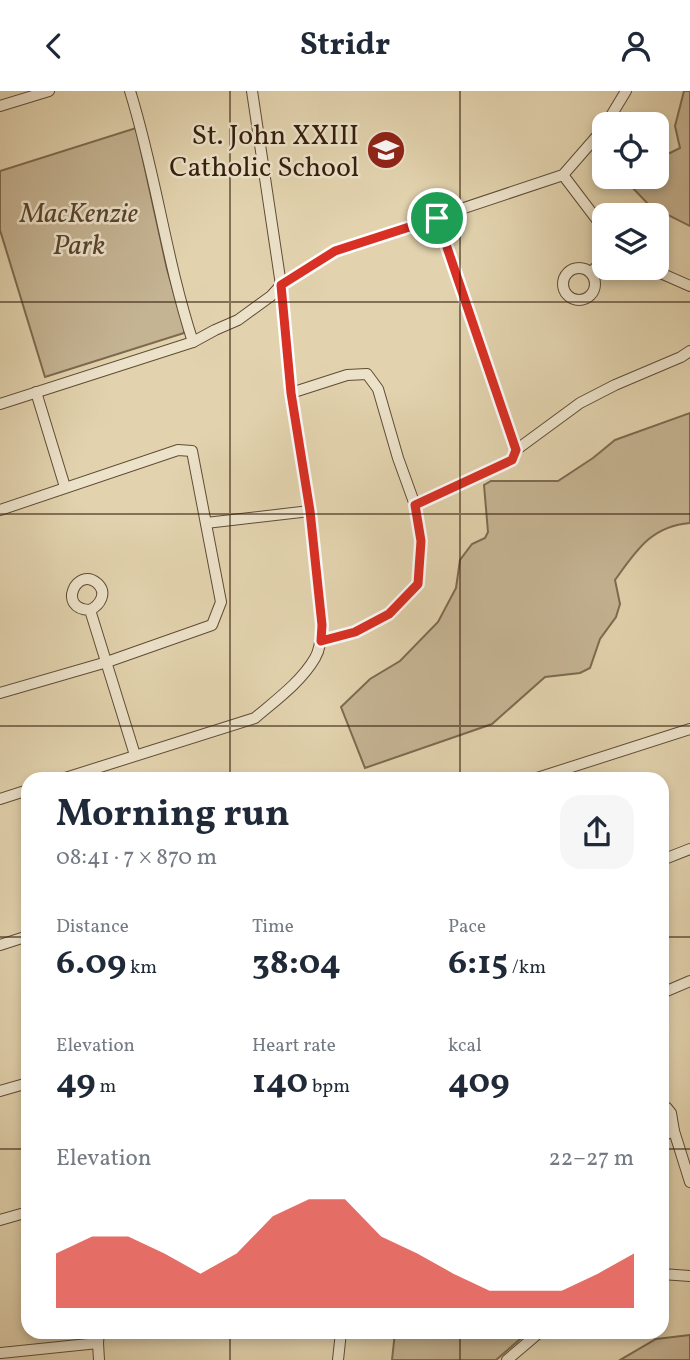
<!DOCTYPE html>
<html lang="en">
<head>
<meta charset="utf-8">
<style>
  body { margin:0; font-family:Vollkorn,serif; background:#f6f6f7; color:#1f2937; height:100vh; display:flex; flex-direction:column; font-size:26px; white-space:nowrap }
  * { box-sizing:border-box; margin:0 }
  p { font-size:23px; color:#747a83 }
  .icon { flex:none; width:38px; height:38px; fill:none; stroke:currentColor; stroke-width:2; stroke-linecap:round; stroke-linejoin:round }
  .map { position:relative; flex:1; overflow:hidden }
  .sheet { position:absolute; left:21px; top:681px; width:648px; height:567px; display:flex; flex-direction:column; background:#fff; border-radius:21px; box-shadow:0 4px 10px #0003 }
  .sheet>* { flex:none }
  .tools { position:absolute; left:592px; top:21px; display:grid; gap:14px }
  .tools a { display:grid; place-items:center; width:77px; height:77px; border-radius:14px; background:#fff; box-shadow:0 4px 10px #0003; font-size:35px }
  .pin { position:absolute; display:grid; place-items:center; width:60px; height:60px; color:#fff; margin:-30px; border:4px solid #fff; border-radius:50%; box-shadow:0 2px 7px #0007 }
  .round { display:grid; place-items:center; flex:none; width:74px; height:74px; border-radius:21px; background:#f6f6f7 }
  .overview { display:flex; align-items:center; justify-content:space-between; height:119px; padding:0 35px }
  h1 { font-size:38px; font-weight:700; line-height:52px }
  .metrics { display:grid; grid-template-columns:repeat(3,1fr); gap:10px; height:119px; padding:7px 35px }
  .metrics div { display:grid; align-content:center }
  .metrics b { font-size:35px; font-weight:700 }
  .metrics small { font-size:19px; font-weight:400 }
  .metrics p { font-size:19px }
  .chart { height:196px; padding:14px 35px }
  .chart p { display:flex; justify-content:space-between }
  .chart svg { width:100%; height:126px; margin-top:7px; fill:#d93025; opacity:.7 }
  header { display:flex; justify-content:space-between; align-items:center; height:91px; padding:0 35px; background:#fff; font-size:32px; font-weight:700 }
  .map>svg:first-child { display:block }
  .green { fill:#c5b493; stroke:#7d6a50; stroke-width:2 }
  .lines { fill:none; stroke-linecap:round; stroke-linejoin:round }
  .minor-casing { stroke:#604c35; stroke-width:12 }
  .minor { stroke:#ece2ca; stroke-width:10 }
  .route-casing { stroke:#fff; stroke-width:14 }
  .route { stroke:#d93025; stroke-width:9 }
  .grid { fill:none; stroke:#351f0d; stroke-width:2; stroke-opacity:0.55 }
  .labels { text-anchor:middle; stroke-width:5; stroke-linejoin:round; paint-order:stroke }
  .poi-label { font-size:28px; fill:#351f0d; stroke:#ece2ca; text-anchor:end }
  .park-label { font-size:28px; font-style:italic; fill:#59442e; stroke:#ece2ca }
</style>
</head>
<body>
<header><svg class="icon" aria-label="back" viewBox="0 0 24 24"><path d="M15 5l-7 7 7 7"/></svg>Stridr<svg class="icon" aria-label="person" viewBox="0 0 24 24"><circle cx="12" cy="8" r="4"/><path d="M4 21q1-7 8-7t8 7"/></svg></header>
<div class="map">
<svg width="690" height="1269" viewBox="0 0 690 1269">
  <rect width="100%" height="100%" fill="#e2d3ae"/>
  <filter id="stains"><feTurbulence type="fractalNoise" baseFrequency=".00286" numOctaves="4"/><feColorMatrix values="0 0 0 0 .2 0 0 0 0 .09 0 0 0 0 .02 0 0 0 .5 -.17"/></filter>
  <radialGradient id="worn" r=".72"><stop offset=".6" stop-color="#630" stop-opacity="0"/><stop offset="1" stop-color="#630" stop-opacity=".3"/></radialGradient>
  <g class="green">
    <path d="M684 0H690V135L650 115 627 91 631 86H656V63L670 62 680 57 675 35Z"/>
    <path d="M136 37 167 178 184 237V242L45 286 0 139V80Z"/>
    <path d="M690 322V432C651 435 636 460 615 489L620 513 616 526 600 548 590 577 580 582 545 586 492 633 365 677 341 616 370 588 400 570 438 531 456 497 460 469 472 453 485 447 488 441 484 394 491 390H558L593 367 615 349Z"/>
    <path d="M395 1241H525L526 1243 496 1269H392Z"/>
    <path d="M690 1244V1269H620L656 1248Z"/>
  </g>
  <g class="lines">
    <g class="minor-casing">
      <g id="minor">
        <path d="M130 0C156 83 166 169 193 251"/>
        <path d="M0 15 49 0"/>
        <path d="M606 33 626 0"/>
        <path d="M563 84 604 138"/>
        <path d="M437 126 516 359"/>
        <path d="M649 177 690 195"/>
        <circle cx="579" cy="193" r="16"/>
        <path d="M591 181 604 169"/>
        <path d="M36 301 65 396"/>
        <path d="M291 302 347 284 367 283 378 298 398 367 415 414 421 450 418 493 389 523 355 541 321 550"/>
        <path d="M0 313 193 251 215 239 238 229 271 205 281 194 335 160 563 84 604 37"/>
        <path d="M415 414 512 369 516 359 580 312 615 294 681 266 690 260"/>
        <path d="M0 419 178 359 192 360 221 511 212 534 107 571 0 602"/>
        <path d="M206 432 310 420"/>
        <path d="M90 519C100 514 108 502 97 492 77 475 56 518 90 519L135 664"/>
        <path d="M62 688 255 627C276 609 301 591 315 567 321 557 321 545 322 534L310 420 291 302 281 194 252 0"/>
        <path d="M534 688 690 638"/>
        <path d="M0 708 28 699"/>
        <path d="M662 769 690 758"/>
        <path d="M0 854 28 845"/>
        <path d="M662 902 690 890"/>
        <path d="M0 1000 28 992"/>
        <path d="M662 1014 667 1017 671 1022 674 1040 690 1091"/>
        <path d="M662 1045 674 1040"/>
        <path d="M0 1129 28 1121"/>
        <path d="M662 1183 690 1185"/>
        <path d="M99 1241 98 1252 99 1269"/>
        <path d="M1 1262 98 1252"/>
        <path d="M338 1269 341 1241"/>
        <path d="M507 1269 540 1241"/>
      </g>
    </g>
    <use href="#minor" class="minor"/>
  </g>
  <g class="lines">
    <g class="route-casing">
      <path id="route" d="M437 127 516 359 512 369 415 414 421 450 418 493 389 523 355 541 321 550 322 534 310 420 291 302 281 194 335 160Z"/>
    </g>
    <use href="#route" class="route"/>
  </g>
  <path class="grid" d="M230 0V688M460 0V688M0 211H690M0 423H690M0 635H690M0 846H28M662 846H690M0 1058H28M662 1058H690M230 1241V1269M460 1241V1269"/>
  <defs>
    <g id="school-disc" transform="scale(2.0125)"><circle r="9.5" fill="#8f2418" stroke="#ece2ca"/><path d="M0-5L7-2L0 1L-7-2ZM-4 1L0 2.5L4 1V4Q0 6-4 4Z" fill="#fff"/></g>
  </defs>
  <g fill-rule="evenodd">
    <use href="#school-disc" x="386" y="59"/>
  </g>
  <g class="labels">
    <g class="poi-label">
      <text x="359" y="53">St. John XXIII<tspan x="359" dy="32">Catholic School</tspan></text>
    </g>
    <g class="park-label">
      <text x="79" y="131">MacKenzie<tspan x="79" dy="32">Park</tspan></text>
    </g>
  </g>
  <rect width="100%" height="100%" filter="url(#stains)"/>
  <rect width="100%" height="100%" fill="url(#worn)"/>
</svg>
<div class="tools">
<a><svg class="icon" aria-label="locate" viewBox="0 0 24 24"><circle cx="12" cy="12" r="6"/><path d="M12 2v4M12 18v4M2 12h4M18 12h4"/></svg></a>
<a><svg class="icon" aria-label="layers" viewBox="0 0 24 24"><path d="M12 4l9 5-9 5-9-5zM3 14l9 5 9-5"/></svg></a>
</div>
<div class="pin" style="left:437px;top:127px;background:#1e9e55"><svg class="icon" aria-label="arrive" viewBox="0 0 24 24"><path d="M6 21V4h12l-3 4 3 4H6"/></svg></div>
<section class="sheet">
<div class="overview"><div><h1>Morning run</h1><p>08:41 · 7 × 870 m</p></div><a class="round"><svg class="icon" aria-label="share" viewBox="0 0 24 24"><path d="M12 15V3M7 8l5-5 5 5M5 13v7h14v-7"/></svg></a></div>
<div class="metrics">
<div><p>Distance</p><b>6.09<small> km</small></b></div>
<div><p>Time</p><b>38:04</b></div>
<div><p>Pace</p><b>6:15<small> /km</small></b></div>
</div>
<div class="metrics">
<div><p>Elevation</p><b>49<small> m</small></b></div>
<div><p>Heart rate</p><b>140<small> bpm</small></b></div>
<div><p>kcal</p><b>409</b></div>
</div>
<div class="chart"><p><span>Elevation</span>22–27 m</p>
<svg viewBox="0 0 160 44" preserveAspectRatio="none"><path d="M0 44V25L10 19L20 19L30 25L40 32L50 25L60 12L70 6L80 6L90 19L100 25L110 32L120 38L130 38L140 38L150 32L160 25V44z"/></svg>
</div>
</section>
</div>
</body>
</html>
